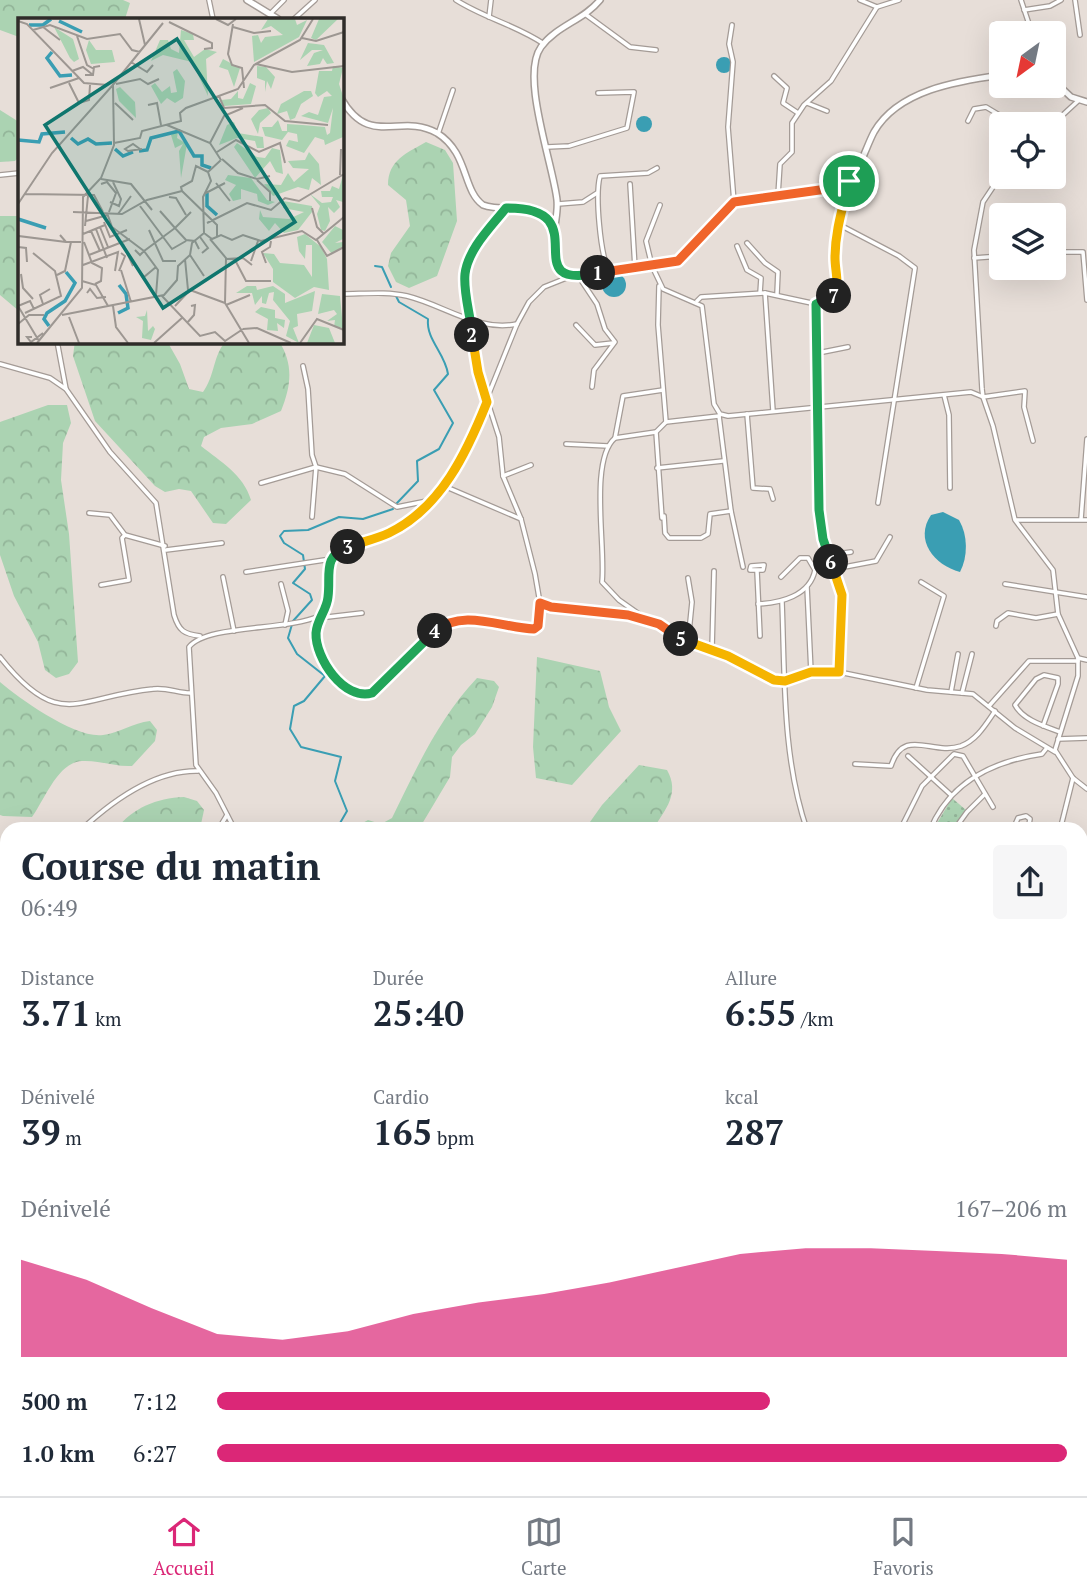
<!DOCTYPE html>
<html lang="fr">
<head>
<meta charset="utf-8">
<style>
  body { margin:0; font-family:"PT Serif",serif; background:#f6f6f7; color:#1f2937; height:100vh; display:flex; flex-direction:column; font-size:26px; white-space:nowrap }
  * { box-sizing:border-box; margin:0 }
  p { font-size:23px; color:#747a83 }
  .icon { flex:none; width:38px; height:38px; fill:none; stroke:currentColor; stroke-width:2; stroke-linecap:round; stroke-linejoin:round }
  .map { position:relative; flex:1; overflow:hidden }
  .drawer { position:absolute; left:0px; top:822px; width:1088px; height:674px; display:flex; flex-direction:column; background:#fff; border-radius:21px 21px 0 0; box-shadow:0 7px 28px #0002 }
  .drawer>* { flex:none }
  .needle { width:46px; rotate:213deg }
  .controls { position:absolute; left:989px; top:21px; display:grid; gap:14px }
  .controls a { display:grid; place-items:center; width:77px; height:77px; border-radius:7px; background:#fff; box-shadow:0 7px 28px #0002; font-size:35px }
  .pin { position:absolute; display:grid; place-items:center; width:60px; height:60px; color:#fff; margin:-30px; border:4px solid #fff; border-radius:50%; box-shadow:0 2px 7px #0007 }
  .km { position:absolute; width:35px; height:35px; margin:-18px; border-radius:50%; background:#222; color:#fff; font-size:19px; line-height:35px; text-align:center }
  .round { display:grid; place-items:center; flex:none; width:74px; height:74px; border-radius:7px; background:#f6f6f7 }
  .summary { display:flex; align-items:center; justify-content:space-between; height:119px; padding:0 21px }
  h1 { font-size:38px; font-weight:700; line-height:52px }
  .stats { display:grid; grid-template-columns:repeat(3,1fr); gap:10px; height:119px; padding:7px 21px }
  .stats div { display:grid; align-content:center }
  .stats b { font-size:35px; font-weight:700 }
  .stats small { font-size:19px; font-weight:400 }
  .stats p { font-size:19px }
  .chart { height:196px; padding:14px 21px }
  .chart p { display:flex; justify-content:space-between }
  .chart svg { width:100%; height:126px; margin-top:7px; fill:#db2777; opacity:.7 }
  ul { padding:0 21px; list-style:none; font-size:23px }
  li { display:grid; grid-template-columns:112px 84px 1fr; align-items:center; height:52px }
  li i { height:18px; border-radius:9px; background:#db2777 }
  .dock { display:flex; justify-content:space-around; align-items:center; height:98px; border-top:2px solid #e0e1e3; background:#fff; font-size:19px; color:#747a83 }
  .dock a { display:grid; justify-items:center; gap:4px }
  .dock .active { color:#db2777 }
  .map>svg:first-child { display:block }
  .forest { fill:url(#forest-crowns) }
  .park { fill:url(#park-dots) }
  .water { fill:#3a9eb3 }
  .lines { fill:none; stroke-linecap:round; stroke-linejoin:round }
  .stream { stroke:#3a9eb3; stroke-width:2 }
  .street-casing { stroke:#a49b96; stroke-width:6 }
  .secondary-casing { stroke:#a49b96; stroke-width:8 }
  .primary-casing { stroke:#a49b96; stroke-width:9 }
  .highway-casing { stroke:#a49b96; stroke-width:10 }
  .street { stroke:#fff; stroke-width:3.5 }
  .secondary { stroke:#fff; stroke-width:5 }
  .primary { stroke:#fff; stroke-width:6 }
  .highway { stroke:#fff; stroke-width:7 }
  .split-1-casing { stroke:#fff; stroke-width:14 }
  .split-2-casing { stroke:#fff; stroke-width:14 }
  .split-3-casing { stroke:#fff; stroke-width:14 }
  .split-4-casing { stroke:#fff; stroke-width:14 }
  .split-5-casing { stroke:#fff; stroke-width:14 }
  .split-6-casing { stroke:#fff; stroke-width:14 }
  .split-7-casing { stroke:#fff; stroke-width:14 }
  .split-8-casing { stroke:#fff; stroke-width:14 }
  .split-1 { stroke:#f0652b; stroke-width:9 }
  .split-2 { stroke:#22a559; stroke-width:9 }
  .split-3 { stroke:#f5b400; stroke-width:9 }
  .split-4 { stroke:#22a559; stroke-width:9 }
  .split-5 { stroke:#f0652b; stroke-width:9 }
  .split-6 { stroke:#f5b400; stroke-width:9 }
  .split-7 { stroke:#22a559; stroke-width:9 }
  .split-8 { stroke:#f5b400; stroke-width:9 }
  .inset-river { fill:none; stroke:#3a9eb3; stroke-width:3.5 }
  .inset-road { fill:none; stroke:#9d9792; stroke-width:2 }
  .view { fill:#0f766e; fill-opacity:0.15; stroke:#0f766e; stroke-width:3.5 }
  .inset-edge { fill:none; stroke:#2f2c29; stroke-width:3.5 }
</style>
</head>
<body>
<div class="map">
<svg width="1087" height="1496" viewBox="0 0 1087 1496">
  <defs>
    <pattern id="forest-crowns" width="20" height="18" patternUnits="userSpaceOnUse" patternTransform="scale(1.75)"><rect width="20" height="18" fill="#abd3b2"/><path d="M2 6a3 3 0 1 1 6 0M12 15a3 3 0 1 1 6 0" fill="none" stroke="#93b599"/></pattern>
    <pattern id="park-dots" width="8" height="8" patternUnits="userSpaceOnUse" patternTransform="scale(1.75)"><rect width="8" height="8" fill="#abd3b2"/><path d="M2 2h.1M6 6h.1" fill="none" stroke="#93b599" stroke-width="1.8" stroke-linecap="round"/></pattern>
  </defs>
  <rect width="100%" height="100%" fill="#e7ded8"/>
  <g class="forest">
    <path d="M0 0H123L130 3 125 19H19V37L0 30Z"/>
    <path d="M0 110 19 122V157L15 161 0 162Z"/>
    <path d="M426 142 445 150 453 163 457 221 437 276 409 288 396 282 388 266 391 253 410 226 406 200 388 185C388 160 407 153 426 142Z"/>
    <path d="M0 216H19V311L0 295Z"/>
    <path d="M75 341H167L180 364 189 389 203 392C215 376 213 355 226 341H279C294 365 291 386 281 411L252 424 221 428 204 437 201 446C221 462 243 474 251 500L226 524 213 523 191 491 179 489 165 492 155 486 95 421 73 356Z"/>
    <path d="M48 405H67L71 423 63 443 61 480 69 534 78 662 69 674 56 678 45 670 38 642 14 596 0 555V422Z"/>
    <path d="M537 657 600 671 609 707 621 731 572 785 536 778 533 747Z"/>
    <path d="M477 678 494 681 499 687 492 707 475 734 461 745 452 757 450 777 419 829H352L368 820 381 824 392 818C416 769 439 718 477 678Z"/>
    <path d="M0 682C20 699 76 739 103 735 119 733 133 723 150 721L157 730 155 741 132 766C115 767 99 760 82 761 58 762 45 799 32 817L3 816 0 815Z"/>
    <path d="M639 765 667 770C680 793 666 809 653 829H585L602 805Z"/>
    <path d="M184 797 197 801 204 810 200 829H116C133 808 156 798 184 797Z"/>
    <path d="M7 1063V1245L0 1253V1073Z"/>
    <path d="M0 1310 7 1315V1430L0 1444Z"/>
    <path d="M70 1489H215L210 1496H69Z"/>
  </g>
  <path class="park" d="M952 798 966 810 952 829 933 830Z"/>
  <g class="water">
    <circle cx="724" cy="65" r="8"/>
    <circle cx="644" cy="124" r="8"/>
    <circle cx="614" cy="285" r="12"/>
    <path d="M943 512 959 520C968 535 968 557 960 572 934 565 914 540 931 515Z"/>
  </g>
  <g class="lines">
    <g class="stream">
      <path d="M375 266 382 267 391 287"/>
      <path d="M396 296 399 302 428 319C426 340 445 353 448 374L434 390 453 423 439 449 417 461 418 481 397 503"/>
      <path d="M336 830 347 811 335 781 341 757 301 747 290 729 294 706 304 701 325 676 297 654 288 638 293 621 312 600 310 594 293 583 305 569 303 555 284 543 280 536 284 531 308 530 339 517 363 519 393 509"/>
      <path d="M1082 1421 1087 1426"/>
    </g>
    <g class="street-casing">
      <g id="street">
        <path d="M209 0 213 19"/>
        <path d="M456 0C484 18 516 25 544 44"/>
        <path d="M860 0 877 7 899 0"/>
        <path d="M1021 0 1032 33"/>
        <path d="M1075 0 1080 35"/>
        <path d="M1024 10 1050 6 1061 0"/>
        <path d="M271 13 284 0"/>
        <path d="M585 14 630 47 656 50"/>
        <path d="M489 17 491 0"/>
        <path d="M294 19 315 0"/>
        <path d="M995 24 999 75"/>
        <path d="M732 25 729 44 733 62 728 127 734 202"/>
        <path d="M774 76 787 88 783 103 798 113"/>
        <path d="M807 103 827 111"/>
        <path d="M968 121 974 109 986 107 1001 116 1011 115 1030 119 1033 124"/>
        <path d="M1053 124 1079 100"/>
        <path d="M438 134 453 90"/>
        <path d="M547 147 569 146 627 128 634 92 598 93"/>
        <path d="M0 175 19 173"/>
        <path d="M1001 175 983 202 974 250 982 389 983 397 1025 391 1024 407 1033 441"/>
        <path d="M630 184 635 268"/>
        <path d="M778 195 780 164 792 152V123L804 105 831 81 877 7"/>
        <path d="M558 204 583 202 597 193"/>
        <path d="M660 205 646 241 652 266 663 289 702 306 714 404 720 414 728 416 971 392 983 397 993 426 1015 520 1053 570 1058 614 1078 658V676L1055 750 1073 778 1087 789"/>
        <path d="M838 224 899 256 915 268 878 503"/>
        <path d="M747 243 765 263 778 272 777 294"/>
        <path d="M737 246 747 270 761 278 760 293"/>
        <path d="M1054 252H1083L1087 300"/>
        <path d="M974 258 1001 256"/>
        <path d="M609 272C600 253 595 195 600 176L648 173 657 168"/>
        <path d="M579 277 597 304 605 329 615 342 594 370 592 387"/>
        <path d="M659 286 658 325 666 422"/>
        <path d="M765 293 773 411"/>
        <path d="M341 294C363 294 386 291 407 296 444 305 477 332 517 324"/>
        <path d="M697 301 701 297 765 293 816 304 819 510 823 539 842 595 839 672"/>
        <path d="M816 304 830 299 836 291 838 224 848 184"/>
        <path d="M576 325 595 345 613 343"/>
        <path d="M57 341 66 389"/>
        <path d="M818 353 848 347"/>
        <path d="M0 364 50 378 66 389 110 452 156 503 174 615C179 631 184 634 200 636"/>
        <path d="M303 366 308 389 312 455 316 467 312 517"/>
        <path d="M944 395 949 415 950 488"/>
        <path d="M747 414 753 488 770 489 773 499"/>
        <path d="M719 416 731 511 743 567"/>
        <path d="M656 432 662 518"/>
        <path d="M615 438 623 396 663 390"/>
        <path d="M566 444 608 446"/>
        <path d="M657 468 723 461"/>
        <path d="M503 476 531 465"/>
        <path d="M261 483 316 467 345 474 397 507 427 501"/>
        <path d="M444 486 521 519"/>
        <path d="M89 513 110 515 125 535 165 546"/>
        <path d="M664 516 665 533 669 538H701L708 534 710 514 731 511"/>
        <path d="M1081 519 1087 439"/>
        <path d="M1016 520H1087"/>
        <path d="M166 550 222 543"/>
        <path d="M829 555 851 552"/>
        <path d="M764 565 763 570H750L751 566Z"/>
        <path d="M834 569 876 561 890 537"/>
        <path d="M757 571 760 636"/>
        <path d="M246 572 331 559"/>
        <path d="M223 577 234 631"/>
        <path d="M688 578 692 602 688 642"/>
        <path d="M281 584 288 611 285 625"/>
        <path d="M1005 584 1087 597"/>
        <path d="M101 585 129 580 122 538 125 535"/>
        <path d="M807 587 811 672"/>
        <path d="M782 602C785 678 782 757 807 830"/>
        <path d="M540 603 548 607 647 620 688 642 728 656 774 680 785 681 811 672H839L927 690 973 694 1015 728 1055 752"/>
        <path d="M758 604C780 603 810 596 815 570L808 558H800L781 577"/>
        <path d="M319 617C312 651 330 686 364 694 387 692 421 635 447 623 474 610 515 641 538 626L540 603 535 574 521 519 503 476 499 437 478 372 465 276 481 240 506 208"/>
        <path d="M319 618 362 613"/>
        <path d="M646 619 619 600 602 582C606 548 589 460 615 438L656 432 666 422 719 416"/>
        <path d="M996 626 997 621 1008 613 1036 618 1058 614"/>
        <path d="M712 649 714 571"/>
        <path d="M0 657C60 733 78 696 153 689 166 687 178 693 190 693"/>
        <path d="M1078 658 1087 660"/>
        <path d="M916 688 944 596 921 582"/>
        <path d="M951 692 958 654"/>
        <path d="M962 693 972 654"/>
        <path d="M989 706 1029 661H1078"/>
        <path d="M1043 726 1058 684V678L1044 675 1036 679 1015 705C1023 720 1044 726 1060 732"/>
        <path d="M1058 739 1087 738"/>
        <path d="M908 756 951 795"/>
        <path d="M855 764 891 766C904 726 932 756 961 746 977 740 986 724 995 711"/>
        <path d="M1014 827 1018 818 1026 816 1030 819 1028 830"/>
        <path d="M81 830C112 801 154 770 198 771"/>
        <path d="M218 830 227 815"/>
        <path d="M235 830 216 793 196 765 189 647C207 624 287 631 319 616 333 596 323 574 334 553L396 529 444 486 469 443 517 324 529 302 544 287 569 277"/>
        <path d="M900 830 922 786 954 754 963 756 993 807"/>
        <path d="M930 830C950 781 994 761 1042 754L1046 749"/>
        <path d="M954 830 967 812 985 794"/>
        <path d="M1060 830 1073 778"/>
        <path d="M0 877 7 878"/>
        <path d="M1082 917 1087 920"/>
        <path d="M0 1017 7 1018"/>
        <path d="M331 1489 333 1496"/>
        <path d="M403 1489V1496"/>
        <path d="M570 1489 580 1496"/>
        <path d="M792 1489 804 1496"/>
        <path d="M489 1492 494 1489"/>
        <path d="M585 1496 589 1489"/>
        <path d="M722 1496 728 1489"/>
      </g>
    </g>
    <g class="secondary-casing">
      <g id="secondary">
        <path d="M247 0 278 19"/>
        <path d="M1054 81 1071 97 1087 102"/>
        <path d="M341 98C370 149 400 112 437 133 469 153 462 190 483 205 505 214 542 198 553 226 558 239 555 255 559 269L575 278 675 263 691 251 734 202 844 185C860 172 865 149 874 132 898 90 958 81 1001 75"/>
        <path d="M555 226C556 218 558 209 557 200 553 164 520 76 541 47 556 26 584 20 600 0"/>
      </g>
    </g>
    <g class="primary-casing">
      <g id="primary">
        <path d="M1082 959 1087 958"/>
        <path d="M499 1496 519 1489"/>
      </g>
    </g>
    <g class="highway-casing">
      <g id="highway">
        <path d="M1082 1330 1087 1328"/>
        <path d="M1082 1337 1087 1335"/>
      </g>
    </g>
    <use href="#street" class="street"/>
    <use href="#secondary" class="secondary"/>
    <use href="#primary" class="primary"/>
    <use href="#highway" class="highway"/>
  </g>
  <g class="lines">
    <g class="split-1-casing">
      <path id="split-1" d="M598 273 678 261 734 202 834 188 849 181"/>
    </g>
    <g class="split-2-casing">
      <path id="split-2" d="M472 335C471 316 463 293 465 274 468 249 491 227 506 208 601 207 512 291 598 273"/>
    </g>
    <g class="split-3-casing">
      <path id="split-3" d="M348 547C362 542 376 539 389 533 441 508 467 452 487 402L478 372 472 335"/>
    </g>
    <g class="split-4-casing">
      <path id="split-4" d="M348 547C322 556 331 575 328 597 327 610 317 619 316 633 315 658 344 701 372 693L435 631"/>
    </g>
    <g class="split-5-casing">
      <path id="split-5" d="M435 631C463 608 502 628 534 629L538 626 540 603 551 607 628 615 659 624 681 639"/>
    </g>
    <g class="split-6-casing">
      <path id="split-6" d="M681 639 728 656 774 680 785 681 811 672H839L842 595 831 562"/>
    </g>
    <g class="split-7-casing">
      <path id="split-7" d="M831 562 823 539 819 510 816 304 834 296"/>
    </g>
    <g class="split-8-casing">
      <path id="split-8" d="M834 296C840 284 835 271 835 258 835 231 843 207 849 181"/>
    </g>
    <use href="#split-1" class="split-1"/>
    <use href="#split-2" class="split-2"/>
    <use href="#split-3" class="split-3"/>
    <use href="#split-4" class="split-4"/>
    <use href="#split-5" class="split-5"/>
    <use href="#split-6" class="split-6"/>
    <use href="#split-7" class="split-7"/>
    <use href="#split-8" class="split-8"/>
  </g>
  <g transform="translate(18 18)">
    <rect width="326" height="326" fill="#e7ded8"/>
    <path d="M250 1H277L279 7 289 2 281 19 236 44 234 18 240 17 243 25 247 19 265 17 253 8 243 12ZM301 1H320L298 22 293 20ZM36 9 55 21 61 41 56 44 52 40ZM163 12 175 16 176 22H166L176 39 187 31 199 34 188 41 190 78 174 44 145 37 133 43 142 22H150L153 31 161 35ZM71 22 78 32H94L97 44 73 46 68 32ZM290 25 306 27 316 45 309 46 305 40 302 46 289 48 296 35 305 32H294L282 42ZM205 41 222 50 216 69 210 52 201 49ZM239 48 248 49 257 59 253 71 249 63 247 74V63L239 60ZM315 48 325 50 321 66 325 78V119L307 127 306 122 297 119 286 135 268 128 271 122 280 124 279 116 270 114 264 122 247 118 244 109H254L260 102 264 113H269V106L284 107 307 109 309 117 312 115 315 90 310 105 283 98 291 94 300 97 306 79 314 78 309 73 300 79 297 75 301 53H314ZM159 51 167 63 165 80 157 85 149 80 143 86 133 68 137 65 144 74 152 68 153 75 159 74 155 54ZM232 65 238 68 233 86 206 88 203 82 213 81 220 73V80L225 81ZM102 69 117 84 118 100 101 83 98 71ZM286 73H293L295 78 283 86 277 100 272 102 269 93 259 96 263 86ZM241 92 250 90 253 95 242 105 240 116 233 101ZM216 104 220 115 245 119 246 130H239L237 123 219 120 201 127 209 107ZM160 113 159 120 169 126 163 160 161 133 165 126 157 130 153 117ZM219 125 239 139 247 140 254 130 262 132 265 156 258 154 252 143 237 160 216 129ZM291 134 301 146 303 167 294 160 291 172 280 169 255 178 246 166 263 167 270 155 276 164 291 151 275 150 270 143 287 142ZM210 157 233 160 249 182 257 184 250 187 240 183 239 176 223 171V181L215 183 211 176 218 167 207 162ZM325 157V184L318 182 322 189 316 195 310 189 312 203 307 213 303 212 299 196 302 188 292 176 304 185 313 184 315 179H304L303 173H312L314 168 321 171ZM265 183 294 188V194L280 212 266 215 257 205 251 213 241 201 242 192 245 199 271 201 286 194 265 190ZM317 208 325 212V221L317 225 325 224V228L314 236 304 224ZM287 216 303 229 309 241 311 272 296 269 277 280 255 264V251L245 235 256 236 262 245 286 247 294 259V227H288L287 241 281 233 279 219ZM229 268H238L239 272 255 268 267 276V285L297 273 294 293 279 296 280 308 275 310 281 325 268 318 272 303 255 282 256 274 251 275 248 286 244 285V278L237 287 234 275H218ZM304 276 322 278 325 310 316 309 317 302 309 303 319 296 316 292 300 296ZM243 289 257 292V300L267 302 266 310 259 305 260 313 249 312 250 301 237 294ZM129 292 130 313 135 308 137 311 133 322 124 320 125 303 118 299 127 298ZM296 307 311 310 317 325H289Z" fill="#abd3b2"/>
    <path class="inset-river" d="M41 3 64 14M11 7H25L33 1M34 34 29 40 42 58 54 57M53 120 60 126 70 121 78 126 94 125M0 122 21 124 24 116 47 114M97 131 105 138 115 134M121 133 129 132 133 120 161 113 176 138H184V147L193 150M189 175V188L199 197M0 201 28 210M100 295 110 290 108 276 101 267M31 308 26 301 29 295 47 283 57 265 48 254"/>
    <path class="inset-road" d="M121 1 127 27M198 1 210 7 218 1M0 3 9 6 66 65 90 67M151 4 194 25V30L186 31M215 6 210 36 214 47 224 50 226 70M25 9 42 22M215 9 236 15 253 13M15 12 32 7 69 21 102 16 114 32 122 34M59 18 69 47 76 51M284 20 298 23 326 14M113 44 129 54 135 47M238 46 274 54 326 48M54 53 65 49 75 57M67 57H75L76 49 82 48M99 60 94 68 145 5M51 65 61 85 71 82 72 67M98 66 122 61 130 66 141 61M32 70 61 60M201 78 206 90 247 87 267 103 310 107M97 85 115 102M130 87 139 85 143 107M149 107 192 125 203 142M96 125 122 120 124 113 163 103 162 95 168 90 220 71 236 47 282 22 295 1M192 125 206 98 225 90M122 131 115 126 107 131 110 133 124 131M199 134 218 122 241 134 262 125 267 145M204 141 220 155 239 161 252 158M322 157 323 131M83 161 113 166 134 192M239 162 252 174V183M198 165 212 183M83 166 89 164 98 175 91 194M164 173 199 207V218M164 173 163 169 174 163 178 148 190 154M7 176 76 177 85 194M186 176 207 165M151 179 158 180 168 197M92 184 101 188 103 181 95 164M0 186 34 135 94 68M122 188 154 231 168 223M294 190 299 209 306 216M142 193 157 210M55 194 104 196 129 182 164 173M89 195 94 209 126 233 157 210 168 222 177 223 181 231M100 196 113 178M68 203 90 197M86 204 92 219 109 212M189 205 229 185 253 192 267 180 281 183 326 156M67 208 70 178M82 209 90 229M157 210 173 194M78 211 89 240M131 212 145 243H158M73 213 82 233M186 215 185 179 193 163 190 154 203 142M65 216 87 207M42 217 48 224H63M182 219 190 230 184 235M192 221 208 240 207 285 231 325M299 222 309 238 326 229M66 224 74 245 84 250 83 263 77 266M105 226 115 248M0 229V218L48 224M0 229 8 230 9 244M117 232 122 237 126 233 140 252 138 277M71 237 112 221M172 237 186 258M216 240 228 263H253M167 241 170 272M208 241 225 240 234 247M233 243 240 223M248 245 244 234 252 229 253 223M65 247 100 234 97 253M103 252 113 284M101 253 107 238 103 235M121 253 126 259 138 249M3 256 5 270 15 281M39 257 47 253 53 224M64 263 78 267 90 288M69 275 72 271 79 280 88 279M144 278 182 318 197 314 207 323 225 311M25 286 22 277 32 271M208 287 232 277M0 288 21 323M0 288 12 283 16 291M95 288 98 309 110 325M157 288 172 272 207 285M7 295 43 278 37 253 15 235M44 297 146 277 159 262 160 248 172 237 174 225 186 215 194 221 203 217 214 222 225 217 243 223 284 213 298 222 326 199M51 299 61 325M169 305 176 297 177 287 173 288M0 306 11 297H26M225 311 239 310 273 325M14 319H9L13 324 25 315M19 325 64 270 65 179 83 160 96 127 95 67M136 325 165 299M282 325 299 301 326 312"/>
    <path class="view" d="M159 21 277 204 145 290 27 107Z"/>
    <rect width="326" height="326" class="inset-edge"/>
  </g>
</svg>
<div class="controls">
<a><svg class="needle" viewBox="-14 -14 28 28"><path d="M0-13l5 13h-10z" fill="#e53935"/><path d="M0 13l5-13h-10z" fill="#747a83"/></svg></a>
<a><svg class="icon" aria-label="locate" viewBox="0 0 24 24"><circle cx="12" cy="12" r="6"/><path d="M12 2v4M12 18v4M2 12h4M18 12h4"/></svg></a>
<a><svg class="icon" aria-label="layers" viewBox="0 0 24 24"><path d="M12 4l9 5-9 5-9-5zM3 14l9 5 9-5"/></svg></a>
</div>
<div class="pin" style="left:849px;top:181px;background:#1e9e55"><svg class="icon" aria-label="arrive" viewBox="0 0 24 24"><path d="M6 21V4h12l-3 4 3 4H6"/></svg></div>
<b class="km" style="left:598px;top:273px">1</b>
<b class="km" style="left:472px;top:335px">2</b>
<b class="km" style="left:348px;top:547px">3</b>
<b class="km" style="left:435px;top:631px">4</b>
<b class="km" style="left:681px;top:639px">5</b>
<b class="km" style="left:831px;top:562px">6</b>
<b class="km" style="left:834px;top:296px">7</b>
<section class="drawer">
<div class="summary"><div><h1>Course du matin</h1><p>06:49</p></div><a class="round"><svg class="icon" aria-label="share" viewBox="0 0 24 24"><path d="M12 15V3M7 8l5-5 5 5M5 13v7h14v-7"/></svg></a></div>
<div class="stats">
<div><p>Distance</p><b>3.71<small> km</small></b></div>
<div><p>Durée</p><b>25:40</b></div>
<div><p>Allure</p><b>6:55<small> /km</small></b></div>
</div>
<div class="stats">
<div><p>Dénivelé</p><b>39<small> m</small></b></div>
<div><p>Cardio</p><b>165<small> bpm</small></b></div>
<div><p>kcal</p><b>287</b></div>
</div>
<div class="chart"><p><span>Dénivelé</span>167–206 m</p>
<svg viewBox="0 0 160 44" preserveAspectRatio="none"><path d="M0 44V10L10 17L20 27L30 36L40 38L50 35L60 29L70 25L80 22L90 18L100 13L110 8L120 6L130 6L140 7L150 8L160 10V44z"/></svg>
</div>
<ul>
<li><b>500 m</b>7:12<i style="width:65%"></i></li>
<li><b>1.0 km</b>6:27<i style="width:100%"></i></li>
</ul>
</section>
</div>
<nav class="dock">
<a class="active"><svg class="icon" aria-label="home" viewBox="0 0 24 24"><path d="M3 11l9-7 9 7M6 9v11h12V9"/></svg>Accueil</a>
<a><svg class="icon" aria-label="map" viewBox="0 0 24 24"><path d="M3 6l6-2 6 2 6-2v14l-6 2-6-2-6 2zM9 4v14M15 6v14"/></svg>Carte</a>
<a><svg class="icon" aria-label="saved" viewBox="0 0 24 24"><path d="M7 4h10v16l-5-4-5 4z"/></svg>Favoris</a>
</nav>
</body>
</html>
